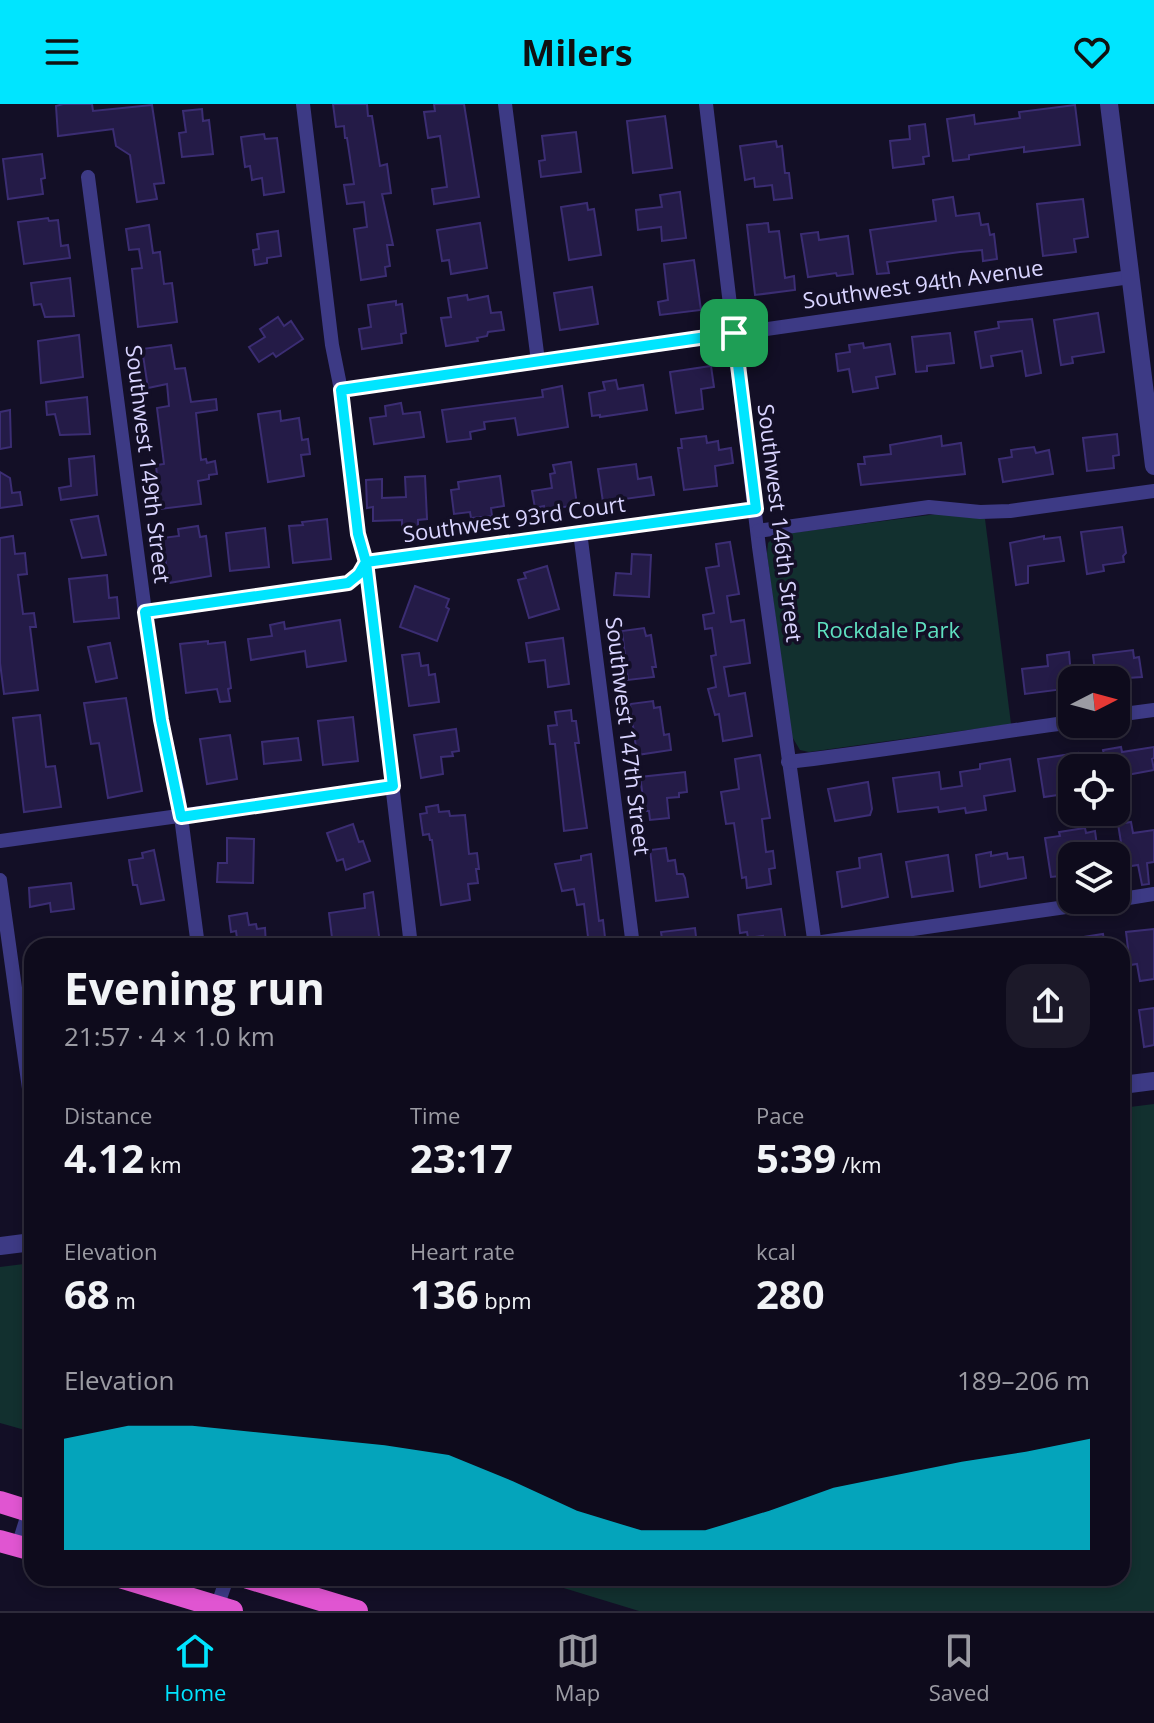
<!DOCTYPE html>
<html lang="en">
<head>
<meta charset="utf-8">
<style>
  body { margin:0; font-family:"Open Sans",sans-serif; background:#1c1929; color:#f1f3f6; height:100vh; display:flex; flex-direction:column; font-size:30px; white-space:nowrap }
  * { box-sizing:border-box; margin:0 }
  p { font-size:26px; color:#9b9ba3 }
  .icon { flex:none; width:44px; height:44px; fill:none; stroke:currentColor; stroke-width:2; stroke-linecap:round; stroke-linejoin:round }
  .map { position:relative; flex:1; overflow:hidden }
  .panel { position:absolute; left:24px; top:834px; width:1106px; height:648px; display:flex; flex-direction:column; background:#0e0b1c; border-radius:24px; box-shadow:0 4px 12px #0003,0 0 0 2px #2e2b3b }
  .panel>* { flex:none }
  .needle { width:52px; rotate:84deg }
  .controls { position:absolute; left:1058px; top:562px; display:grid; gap:16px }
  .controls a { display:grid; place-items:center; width:72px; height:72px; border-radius:16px; background:#0e0b1c; box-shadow:0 4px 12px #0003,0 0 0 2px #2e2b3b; font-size:40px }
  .pin { position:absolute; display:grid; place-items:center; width:68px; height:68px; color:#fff; margin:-34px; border-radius:16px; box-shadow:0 4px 12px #0006 }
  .round { display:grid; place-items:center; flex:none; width:84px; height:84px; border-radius:24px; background:#1c1929 }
  .overview { display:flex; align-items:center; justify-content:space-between; height:136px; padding:0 40px }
  h1 { font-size:44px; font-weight:700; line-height:60px }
  .stats { display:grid; grid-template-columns:repeat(3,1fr); gap:12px; height:136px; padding:8px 40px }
  .stats div { display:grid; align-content:center }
  .stats b { font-size:40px; font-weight:700 }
  .stats small { font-size:22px; font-weight:400 }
  .stats p { font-size:22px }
  .chart { height:224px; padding:16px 40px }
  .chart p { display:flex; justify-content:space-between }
  .chart svg { width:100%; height:144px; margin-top:8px; fill:#00e5ff; opacity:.7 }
  header { display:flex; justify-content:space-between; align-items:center; height:104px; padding:0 40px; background:#00e5ff; color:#111; font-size:36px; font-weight:700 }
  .tab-bar { display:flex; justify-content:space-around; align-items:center; height:112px; border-top:2px solid #2e2b3b; background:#0e0b1c; font-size:22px; color:#9b9ba3 }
  .tab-bar a { display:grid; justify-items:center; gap:4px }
  .tab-bar .on { color:#00e5ff }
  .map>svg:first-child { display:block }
  .green { fill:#12302f }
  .building { fill:#241b47; stroke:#3b2d73; stroke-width:2 }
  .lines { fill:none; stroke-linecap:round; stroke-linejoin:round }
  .minor { stroke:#3d3a85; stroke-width:14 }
  .tertiary { stroke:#3d3a85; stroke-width:18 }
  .trunk { stroke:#e055d1; stroke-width:22 }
  .route-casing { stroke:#fff; stroke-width:16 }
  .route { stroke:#00e5ff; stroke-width:10 }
  .labels { text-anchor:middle; stroke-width:7; stroke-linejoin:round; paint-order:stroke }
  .street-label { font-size:22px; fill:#d9d4ff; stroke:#130f26 }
  .park-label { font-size:22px; fill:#5fe0c0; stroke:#130f26 }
</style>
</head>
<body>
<header><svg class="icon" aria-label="menu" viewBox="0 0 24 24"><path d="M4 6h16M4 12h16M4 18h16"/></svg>Milers<svg class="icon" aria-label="heart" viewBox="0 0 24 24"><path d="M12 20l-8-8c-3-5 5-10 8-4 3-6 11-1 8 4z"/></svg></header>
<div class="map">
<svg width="1154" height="1507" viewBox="0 0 1154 1507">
  <rect width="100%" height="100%" fill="#130f26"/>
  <g class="green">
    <path d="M937 410 985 415 1011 620 809 648 800 646 791 631 767 450 768 439 776 431Z"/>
    <path d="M1154 1000V1507H639L531 1474H1122V1004Z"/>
    <path d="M32 1159V1328L0 1319V1163Z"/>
  </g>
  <g class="building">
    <path d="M63 0H92L93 7 152 1 164 79 154 80 157 95 137 98 130 51 116 42 113 25 58 32 56 2Z"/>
    <path d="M333 0H367L368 12H372L380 62 387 60 391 89 382 90 393 141H387L390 162 385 163 386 172 361 176 354 125 367 123 364 98 347 100 344 81 354 80 347 34H345L344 22 336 23Z"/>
    <path d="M434 0H464L479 93 434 100 432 85 447 83 440 32 428 34 424 8 435 7Z"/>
    <path d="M1075 1 1080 41 1024 48V43L969 51V55L953 57 947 15 974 11 975 20 1020 14 1019 8Z"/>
    <path d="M202 5 203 17 209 16 213 50 182 53 179 29 186 28 183 7Z"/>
    <path d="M665 12 672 64 633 69 627 17Z"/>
    <path d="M925 20 929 52 923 53 924 60 893 64 890 37 910 35 909 22Z"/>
    <path d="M576 28 581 68 541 73 539 57 545 56 542 32Z"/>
    <path d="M264 30 265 35 277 34 284 88 264 91 262 74 252 76 250 62 245 63 241 33Z"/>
    <path d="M776 37 777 43 782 42 785 69H789L792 94 774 96 772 81 755 83 754 74 745 76 740 42Z"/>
    <path d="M42 50 45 74 41 75 43 90 8 95 3 55Z"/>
    <path d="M680 88 686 134 662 137 661 123 638 126 636 106 662 103 660 91Z"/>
    <path d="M953 93 956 112 979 109 981 121 988 120 990 131 994 130 997 155 983 157 982 146 960 148 887 158 889 169 877 170 870 126 936 117 933 96Z"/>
    <path d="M1083 95 1088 133 1074 135 1076 148 1043 152 1037 100Z"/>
    <path d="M587 99 588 106 594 105 601 151 569 156 561 103Z"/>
    <path d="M48 114 49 117 58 116 61 142 68 141 70 154 24 160 18 118Z"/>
    <path d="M480 119 487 164 451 170 449 156 442 157 437 126Z"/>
    <path d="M768 119 769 128 779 127 785 174 794 172 795 186 755 191 747 121Z"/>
    <path d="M149 121 153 149 160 148 164 180 172 179 177 218 138 223 132 165 142 164 139 145 129 146 126 125Z"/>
    <path d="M278 127 281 152 267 154V159L255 161 253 146 259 145 257 130Z"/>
    <path d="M818 128 819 136 848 132 853 170 837 172 836 169 808 173 801 130Z"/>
    <path d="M694 156 701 206 660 211 658 198 668 196 664 160Z"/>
    <path d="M70 174 74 212 45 213 41 200 34 201 31 179Z"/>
    <path d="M592 183 598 220 560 226 554 189Z"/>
    <path d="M467 191 468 196 488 192 491 209 501 208 504 226 488 228 487 232 477 234 478 237 446 242 441 214 451 213 448 194Z"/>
    <path d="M396 197V201L402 200 406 229 401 230 402 239 362 245 359 225 371 223 368 201Z"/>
    <path d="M1098 209 1104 248 1072 253 1073 259 1061 261 1054 216Z"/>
    <path d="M278 213 284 222 291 217 303 235 276 253 273 249 259 258 249 243 265 233 260 225Z"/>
    <path d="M1032 215 1041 269 1026 272 1022 247 991 252 993 262 981 264 975 228 999 224 998 218Z"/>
    <path d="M950 229 954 259 927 262V267L916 268 912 233Z"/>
    <path d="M79 231 83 273 41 279 38 237Z"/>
    <path d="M863 239 864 244 890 240 895 270 876 273 878 284 853 288 849 265 838 267 836 250 850 248 849 241Z"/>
    <path d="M171 241 175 265 185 264 191 298 216 295 217 306 196 309 201 356 206 355 207 359 215 357 217 370 209 371V375L198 377 201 400 160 405 156 361 164 360 157 304 169 302 167 280 148 284 142 245Z"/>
    <path d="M711 262 714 283 701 285 703 305 676 309 670 268Z"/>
    <path d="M616 276 618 285 643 281 647 306 600 313V311L592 312 589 289 605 286 603 278Z"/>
    <path d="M562 282 568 323 518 331 515 314 484 318 485 325 470 328 471 335 447 338 442 306 543 293 542 286Z"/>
    <path d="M87 293 90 330 60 331 55 310 47 311 46 298Z"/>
    <path d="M401 299 403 310 420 308 424 333 374 340 370 314 386 312 385 302Z"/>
    <path d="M10 306 11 343 0 345V308Z"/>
    <path d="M280 307 281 317 299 314 302 336 308 335 310 350 301 351 304 372 268 378 258 310Z"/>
    <path d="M1117 330 1119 351 1113 352 1114 364 1087 367 1083 334Z"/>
    <path d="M706 332 707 339 718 337 719 346 731 344 733 359 715 362 717 382 684 386 678 344H682L681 335Z"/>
    <path d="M941 332 942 342 961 339 965 370 861 381 858 360H865L864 353 891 350 890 341Z"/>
    <path d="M1034 343 1036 349 1049 346 1053 370 1003 378 999 355 1012 353 1011 346Z"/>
    <path d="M94 352 97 391 61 396 59 384 71 382 69 355Z"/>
    <path d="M571 358 577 401 544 406V402L535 404 532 387 552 384 550 370 555 369 553 361Z"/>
    <path d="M636 360 638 375 651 373 654 391 603 398 598 365Z"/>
    <path d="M0 368 10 374 12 389 20 388 22 401 0 404Z"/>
    <path d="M425 372 427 415 418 416V426H402V416L373 417V403L367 404 366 376 382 375V394L406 393 405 373Z"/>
    <path d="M500 372 504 402 491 404 492 412 471 414 470 408 454 410 451 386 459 385 458 378Z"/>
    <path d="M98 412 106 451 82 454 71 416Z"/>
    <path d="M327 415 331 455 293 459 289 422 303 421 302 418Z"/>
    <path d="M198 422 200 433 206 432 211 472 169 479 162 434 179 432 178 425Z"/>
    <path d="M1122 423 1126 449 1123 452 1124 458 1103 461 1104 467 1087 470 1081 428Z"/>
    <path d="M265 424 269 463 230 467 226 429Z"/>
    <path d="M13 432 15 450 25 449 27 470 18 471 23 510 34 509 36 523H30L38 586 4 590 0 559V434Z"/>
    <path d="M1044 432V435L1060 433 1064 457 1028 462V479L1016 481 1010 439Z"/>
    <path d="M730 438 739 490 727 492 731 518 744 516 750 559 724 563 729 592 745 589 752 632 723 637 719 610 715 611 708 585 716 583 711 552 716 551 712 524 705 525 703 511 714 509 706 464 719 462 716 440Z"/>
    <path d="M632 450 651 451 649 493 614 491 616 469 631 470Z"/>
    <path d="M547 462 559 505 529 514 518 476 526 474 524 469Z"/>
    <path d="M107 471 109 494 117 493 119 514 74 518 69 475Z"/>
    <path d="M415 482 449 495 446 503 449 505 437 537 400 523Z"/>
    <path d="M340 516 346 557 307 563 305 547 251 556 248 535 272 532 270 521 284 518 285 525Z"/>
    <path d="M644 524 646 532 651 531 656 563H652L654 573 628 576 622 527Z"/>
    <path d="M563 534 569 580 548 583 545 556 529 558 526 539Z"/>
    <path d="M208 537V540L225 538 231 584 228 585 230 597 220 598 217 585 186 589 180 540Z"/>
    <path d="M110 539 117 574 96 578 88 543Z"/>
    <path d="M1133 546 1134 554 1139 553 1142 573 1096 576 1093 551Z"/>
    <path d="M1069 548 1072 584 1025 590 1022 565 1048 562 1047 551Z"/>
    <path d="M419 549 421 562 428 561 429 571 435 570 439 598 409 602 402 551Z"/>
    <path d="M126 594 142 687 108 694 99 639 91 640 84 599Z"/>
    <path d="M653 597 654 604 660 603 664 631 669 630 671 646 637 651 630 600Z"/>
    <path d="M571 606 572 617H576L579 639H575L587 724 564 727 555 640H550L548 622 557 621 555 608Z"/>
    <path d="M40 611 46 663 55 662 61 703 24 708 13 614Z"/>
    <path d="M353 613 358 657 323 661 318 617Z"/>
    <path d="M456 625 459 647 452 648 453 652 441 653 443 670 421 674 414 631Z"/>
    <path d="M230 631 237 675 207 680 200 635Z"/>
    <path d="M298 634 301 656 264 660 262 638Z"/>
    <path d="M1121 643 1122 648 1154 643V654L1152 655 1154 666 1116 673V664H1107L1103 646Z"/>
    <path d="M1078 649 1081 664H1072V689L1044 693 1038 655Z"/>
    <path d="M760 651 770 714 762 715 766 748 773 747 775 764 769 765 771 780 747 784 746 773 742 774 734 719 726 720 721 688 739 685 735 655Z"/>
    <path d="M1010 655 1015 687 984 692 986 706 966 709 965 704 939 708 938 703 898 708 893 674 939 668 941 685 962 682 960 668 980 665V660Z"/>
    <path d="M685 668 687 688 679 689V693L667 694 669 714 650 716 649 707H645L640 673Z"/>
    <path d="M868 678 872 705 870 711 835 717 828 685Z"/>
    <path d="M438 701 439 708 449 707 450 712 465 711 469 750 477 749 479 765H476L478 779 468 780 470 796 441 801 432 736H430L429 730 423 731 420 710 427 709 426 703Z"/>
    <path d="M1131 718 1133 729 1154 726V758L1147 759 1149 780 1142 781 1138 761 1125 763 1118 720Z"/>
    <path d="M353 720 359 738 363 737 370 757 346 766 343 755 337 757 327 729Z"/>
    <path d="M1085 724 1086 729 1095 727 1097 742 1093 743 1095 752H1072V763L1068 764 1069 771 1051 773 1045 734 1060 732 1059 728Z"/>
    <path d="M227 734 254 735 253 779 217 778 218 759H227Z"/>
    <path d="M666 744 668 757 675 756 677 770H683L685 774 688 793 656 797 650 746Z"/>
    <path d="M154 746 164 796 141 800 137 781H133L129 756 143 754 142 749Z"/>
    <path d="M991 748V752L1007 749 1008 755 1023 753 1026 774 980 783 976 751Z"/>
    <path d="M591 750 599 817 603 816 606 842H567V835L588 833 584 800 577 801 574 785 562 787 555 760 581 756V752Z"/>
    <path d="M881 750 888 793 842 803 837 768 860 764 859 754Z"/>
    <path d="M948 751 953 787 912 793 906 758Z"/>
    <path d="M71 779 74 805 51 808 50 799 30 803 29 784Z"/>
    <path d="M373 788 380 839 333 842 329 809 365 804 364 790Z"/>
    <path d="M781 805 786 838H782V842H764L763 832 748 834 747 828 740 829 738 811Z"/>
    <path d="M247 809 249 821 256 820 257 825 265 824 266 842H238L236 827 231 828 229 812Z"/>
    <path d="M695 824 697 842H663L661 828Z"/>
    <path d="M1154 825V875L1140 877 1137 860 1130 861 1126 828Z"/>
    <path d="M1103 830 1105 842H1064V836Z"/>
    <path d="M1154 904V941L1144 943 1139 906Z"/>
  </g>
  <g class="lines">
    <g class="minor">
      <path d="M303 0 332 241 341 286 358 430 366 458 411 842"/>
      <path d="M505 0 538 257"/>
      <path d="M706 0 759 443 815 842"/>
      <path d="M88 73 145 508 161 616 178 690 198 842"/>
      <path d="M341 286 1130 173"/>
      <path d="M758 427 929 403 980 408 1010 407 1154 387"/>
      <path d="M580 428 633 842"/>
      <path d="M366 458 756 405"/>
      <path d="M145 508 348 479 359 470 366 458"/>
      <path d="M1116 611 1154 606"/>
      <path d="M788 658C883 647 977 631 1072 618"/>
      <path d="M0 737 393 682"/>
      <path d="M0 776 32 1006"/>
      <path d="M1116 796 1154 790"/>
      <path d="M815 839 1115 796"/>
      <path d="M18 1442 29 1407"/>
      <path d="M217 1503 227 1474"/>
    </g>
    <g class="tertiary">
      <path d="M1109 0 1154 362"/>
      <path d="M1122 981 1154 977"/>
      <path d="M0 1142 32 1138"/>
    </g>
    <g class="trunk">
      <path d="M0 1398 32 1408"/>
      <path d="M0 1437 32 1446"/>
      <path d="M123 1474 232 1507"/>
      <path d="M248 1474 357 1507"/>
    </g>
  </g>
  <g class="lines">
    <g class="route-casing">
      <path id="route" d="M734 229 341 286 358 430 366 458 359 470 348 479 145 508 161 616 181 713 393 682 366 458 756 405 734 229"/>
    </g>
    <use href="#route" class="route"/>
  </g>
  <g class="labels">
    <g class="street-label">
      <text transform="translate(923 180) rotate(-8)" y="8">Southwest 94th Avenue</text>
      <text transform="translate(148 360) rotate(83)" y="8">Southwest 149th Street</text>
      <text transform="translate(514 415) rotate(-8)" y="8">Southwest 93rd Court</text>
      <text transform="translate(780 419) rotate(83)" y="8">Southwest 146th Street</text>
      <text transform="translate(628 632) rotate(83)" y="8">Southwest 147th Street</text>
    </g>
    <g class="park-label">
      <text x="888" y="534">Rockdale Park</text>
    </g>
  </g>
</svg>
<div class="controls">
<a><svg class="needle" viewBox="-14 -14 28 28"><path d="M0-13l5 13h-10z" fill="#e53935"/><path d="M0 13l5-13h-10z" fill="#9b9ba3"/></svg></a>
<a><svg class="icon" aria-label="locate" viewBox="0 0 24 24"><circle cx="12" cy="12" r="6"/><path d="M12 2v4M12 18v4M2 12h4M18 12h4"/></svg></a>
<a><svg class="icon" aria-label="layers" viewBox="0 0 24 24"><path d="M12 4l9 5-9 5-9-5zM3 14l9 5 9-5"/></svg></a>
</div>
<div class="pin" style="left:734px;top:229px;background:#1e9e55"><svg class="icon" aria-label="arrive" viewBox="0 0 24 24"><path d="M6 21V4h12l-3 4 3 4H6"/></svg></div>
<section class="panel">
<div class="overview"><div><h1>Evening run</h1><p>21:57 · 4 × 1.0 km</p></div><a class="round"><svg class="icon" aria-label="share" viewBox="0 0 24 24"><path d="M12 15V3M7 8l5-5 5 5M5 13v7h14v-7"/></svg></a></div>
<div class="stats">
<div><p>Distance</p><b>4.12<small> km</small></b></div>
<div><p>Time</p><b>23:17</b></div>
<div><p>Pace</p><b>5:39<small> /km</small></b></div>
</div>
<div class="stats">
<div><p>Elevation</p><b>68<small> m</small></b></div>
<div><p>Heart rate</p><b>136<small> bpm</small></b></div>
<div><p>kcal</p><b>280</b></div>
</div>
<div class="chart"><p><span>Elevation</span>189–206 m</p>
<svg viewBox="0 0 160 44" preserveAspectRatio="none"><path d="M0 44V10L10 6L20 6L30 8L40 10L50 12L60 15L70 23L80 32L90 38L100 38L110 32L120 25L130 21L140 17L150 14L160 10V44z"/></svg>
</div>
</section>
</div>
<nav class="tab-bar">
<a class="on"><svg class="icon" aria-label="home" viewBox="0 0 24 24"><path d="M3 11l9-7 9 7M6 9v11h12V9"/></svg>Home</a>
<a><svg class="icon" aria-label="map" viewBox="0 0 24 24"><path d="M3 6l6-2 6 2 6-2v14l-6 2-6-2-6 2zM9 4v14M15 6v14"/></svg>Map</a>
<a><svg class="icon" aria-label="saved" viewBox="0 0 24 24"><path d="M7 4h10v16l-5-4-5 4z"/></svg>Saved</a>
</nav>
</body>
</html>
